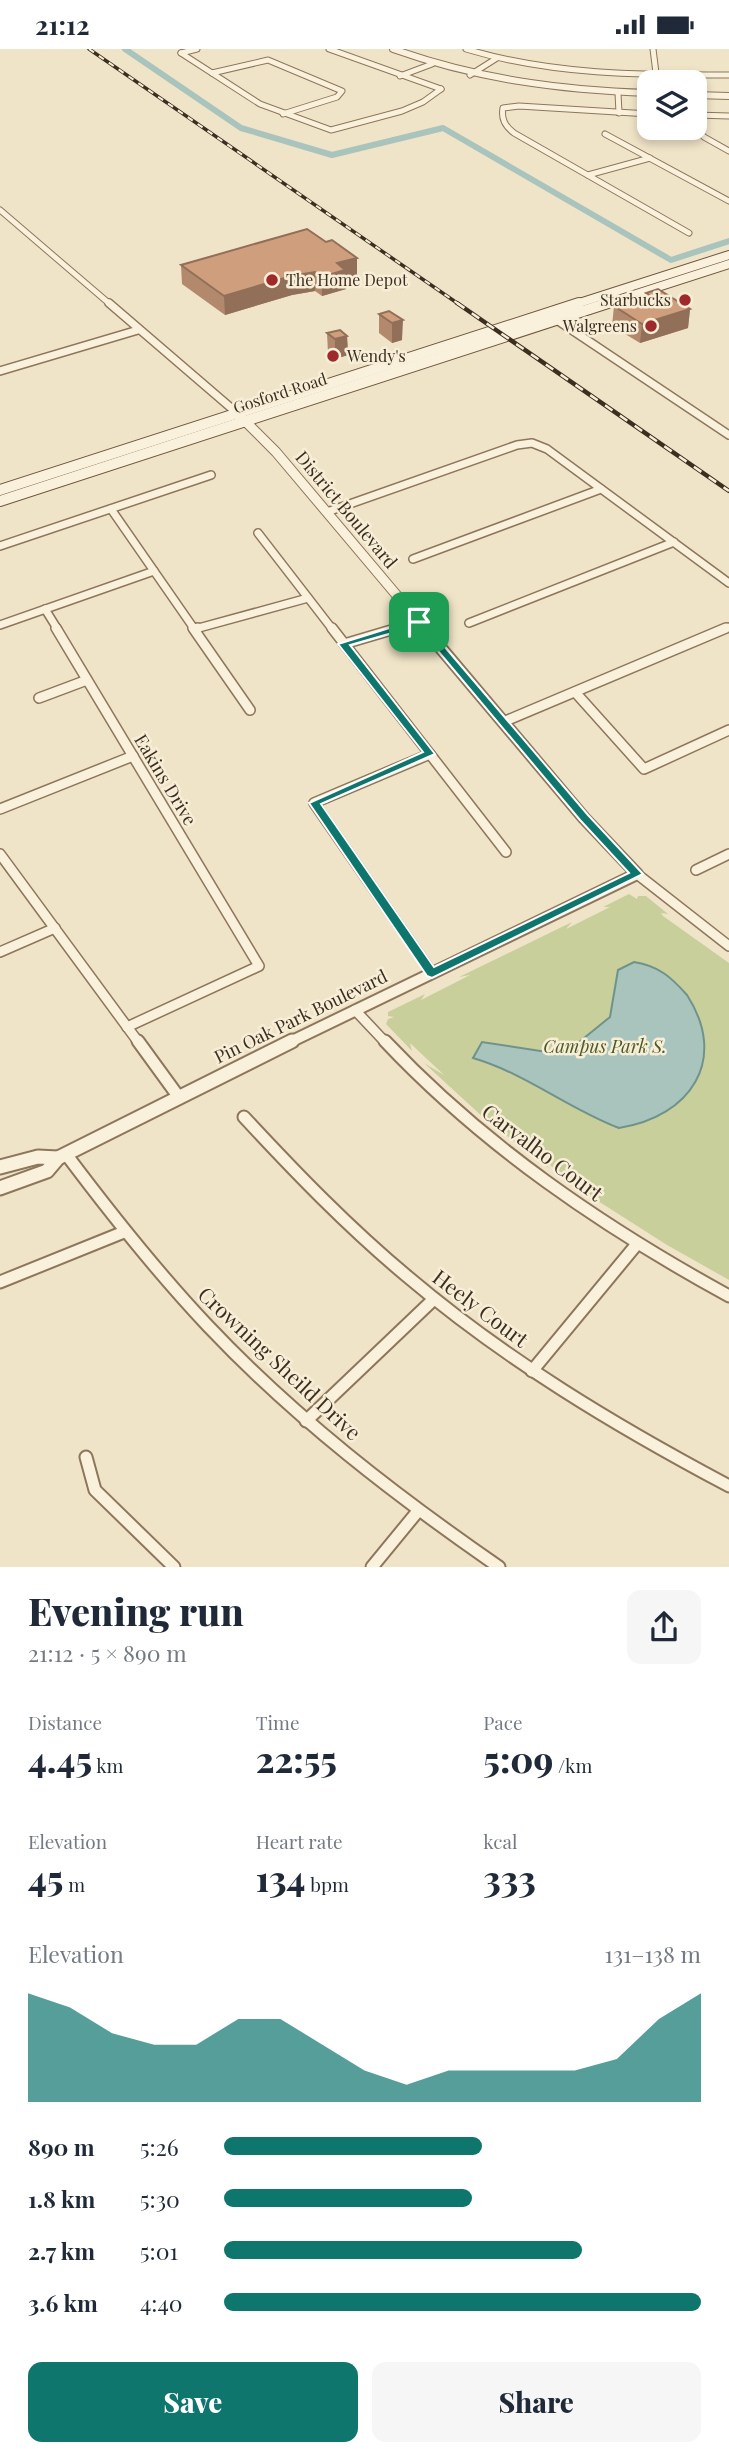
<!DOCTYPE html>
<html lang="en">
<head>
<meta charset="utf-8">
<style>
  body { margin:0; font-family:"Playfair Display",serif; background:#f6f6f7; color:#1f2937; height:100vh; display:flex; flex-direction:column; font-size:26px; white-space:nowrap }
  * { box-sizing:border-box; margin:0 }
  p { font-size:23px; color:#747a83 }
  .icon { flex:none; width:38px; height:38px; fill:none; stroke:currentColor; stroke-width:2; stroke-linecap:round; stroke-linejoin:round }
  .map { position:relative; height:1518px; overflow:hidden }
  .details { display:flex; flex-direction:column; background:#fff; flex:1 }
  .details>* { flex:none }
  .controls { position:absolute; left:637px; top:21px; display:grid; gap:14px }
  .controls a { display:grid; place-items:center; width:70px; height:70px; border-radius:14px; background:#fff; box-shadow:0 4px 10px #0003; font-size:35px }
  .pin { position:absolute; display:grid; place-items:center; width:60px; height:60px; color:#fff; margin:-30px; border-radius:14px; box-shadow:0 4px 10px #0006 }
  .round { display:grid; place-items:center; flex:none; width:74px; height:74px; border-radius:14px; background:#f6f6f7 }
  .head { display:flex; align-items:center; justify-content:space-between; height:119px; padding:0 28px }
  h1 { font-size:38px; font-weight:800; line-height:52px }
  .metrics { display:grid; grid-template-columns:repeat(3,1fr); gap:10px; height:119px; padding:7px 28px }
  .metrics div { display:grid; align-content:center }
  .metrics b { font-size:35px; font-weight:800 }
  .metrics small { font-size:19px; font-weight:400 }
  .metrics p { font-size:19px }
  .chart { height:196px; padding:14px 28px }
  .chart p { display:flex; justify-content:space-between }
  .chart svg { width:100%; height:126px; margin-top:7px; fill:#0f766e; opacity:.7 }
  .button { display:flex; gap:14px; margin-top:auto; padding:14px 28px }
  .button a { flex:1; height:80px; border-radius:14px; background:#0f766e; color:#fff; font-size:28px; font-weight:800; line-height:80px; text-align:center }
  .button a+a { background:#f6f6f7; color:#1f2937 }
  ul { padding:0 28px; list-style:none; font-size:23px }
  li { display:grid; grid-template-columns:112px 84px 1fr; align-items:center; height:52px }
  li i { height:18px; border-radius:9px; background:#0f766e }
  .status { display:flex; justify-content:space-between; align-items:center; height:49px; padding:0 35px; background:#fff; direction:ltr }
  .status svg { height:19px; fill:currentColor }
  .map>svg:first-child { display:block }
  .green { fill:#c9cf9b }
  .water { fill:#a9c4bc; stroke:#6f938a; stroke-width:2 }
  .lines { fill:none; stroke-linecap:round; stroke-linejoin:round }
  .canal { stroke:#a9c4bc; stroke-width:6 }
  .minor-far3-casing { stroke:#8d765c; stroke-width:7 }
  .minor-far2-casing { stroke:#8d765c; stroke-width:10 }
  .minor-far1-casing { stroke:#8d765c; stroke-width:12 }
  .minor-casing { stroke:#8d765c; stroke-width:15 }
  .tertiary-far3-casing { stroke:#8d765c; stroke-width:8 }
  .tertiary-far2-casing { stroke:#8d765c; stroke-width:11 }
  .tertiary-far1-casing { stroke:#8d765c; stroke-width:14 }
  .tertiary-casing { stroke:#8d765c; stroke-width:17 }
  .secondary-far1-casing { stroke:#6f573f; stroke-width:10 }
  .secondary-casing { stroke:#6f573f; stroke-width:12 }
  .minor-far3 { stroke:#faf1dc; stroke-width:5 }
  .minor-far2 { stroke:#faf1dc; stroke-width:7 }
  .minor-far1 { stroke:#faf1dc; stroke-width:9 }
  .minor { stroke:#faf1dc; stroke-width:11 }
  .tertiary-far3 { stroke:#faf1dc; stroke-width:6 }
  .tertiary-far2 { stroke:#faf1dc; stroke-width:9 }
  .tertiary-far1 { stroke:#faf1dc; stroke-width:10 }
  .tertiary { stroke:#faf1dc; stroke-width:13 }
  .secondary-far1 { stroke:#faf1dc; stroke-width:8 }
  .secondary { stroke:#faf1dc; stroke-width:10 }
  .rail-far1-casing { stroke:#3d2e20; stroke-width:3.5 }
  .rail-casing { stroke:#3d2e20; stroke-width:4.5 }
  .rail-far1 { stroke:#f7eed8; stroke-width:2; stroke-dasharray:6; stroke-linecap:butt }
  .rail { stroke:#f7eed8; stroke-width:2.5; stroke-dasharray:9; stroke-linecap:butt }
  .wall { fill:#b2896c }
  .shaded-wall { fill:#916f58 }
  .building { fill:#cf9f7d; stroke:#916f58; stroke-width:2 }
  .route { fill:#0f766e; stroke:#fff; stroke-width:2; fill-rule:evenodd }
  .poi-dot { fill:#9e2a2b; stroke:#f7eed8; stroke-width:2.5 }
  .labels { text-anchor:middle; stroke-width:5; stroke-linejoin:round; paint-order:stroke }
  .far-poi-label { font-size:16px; fill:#3d2e20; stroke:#f7eed8; text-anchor:start }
  .far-street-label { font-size:16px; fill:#3d2e20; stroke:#f7eed8 }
  .street-label { font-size:18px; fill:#3d2e20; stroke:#f7eed8 }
  .park-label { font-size:18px; font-style:italic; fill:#4d5a26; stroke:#f7eed8 }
  .near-street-label { font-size:21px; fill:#3d2e20; stroke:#f7eed8 }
</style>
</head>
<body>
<div class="status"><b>21:12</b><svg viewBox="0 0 49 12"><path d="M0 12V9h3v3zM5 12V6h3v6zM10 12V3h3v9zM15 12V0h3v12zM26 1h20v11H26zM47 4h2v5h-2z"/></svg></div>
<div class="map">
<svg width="729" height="1518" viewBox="0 0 729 1518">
  <rect width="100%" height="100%" fill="#f0e4c8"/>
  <path class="green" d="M629 845 637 850 638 847H646L668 865 661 864 663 867 729 914V1231L667 1196 576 1138 592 1143 551 1117 539 1105 549 1119 538 1111 485 1070 424 1014 444 1026 410 994 412 1002 386 975 388 970 394 968 388 967V963L425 945 421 951 470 926 459 928 572 873 566 880 610 858H603Z"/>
  <path class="water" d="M634 913C659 917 671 928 687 946 729 1011 690 1068 619 1079 567 1059 527 1025 473 1009L482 993 547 1003 568 1002 610 968 618 921Z"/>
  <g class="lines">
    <path class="canal" d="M125 0 241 79 332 106 443 79 671 211 729 192"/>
    <g class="minor-far3-casing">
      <g id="minor-far3">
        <path d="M329 0 441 40"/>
        <path d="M466 0C552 26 640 26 729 26"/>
        <path d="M653 0 656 24"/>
        <path d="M181 4 260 55 331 81 402 62 423 53 441 40"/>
        <path d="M181 4 197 0"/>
        <path d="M212 24 268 11 342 42 337 48 283 65"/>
        <path d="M470 26 497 9"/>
        <path d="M400 27 432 15"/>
        <path d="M618 44 619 64"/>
        <path d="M649 65 519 57 503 59C501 70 505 77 514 84L689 184"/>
        <path d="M695 66 729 67"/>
        <path d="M695 78 704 88 729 102"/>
        <path d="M605 85 729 152"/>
        <path d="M588 126 650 109"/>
        <path d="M0 161 111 256"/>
      </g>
    </g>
    <g class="minor-far2-casing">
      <g id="minor-far2">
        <path d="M109 254 237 364"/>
        <path d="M557 271 729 386"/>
        <path d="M0 322 138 281"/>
        <path d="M111 460 195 581"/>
        <path d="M327 463 517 396 532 394 547 400 729 534"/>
        <path d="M258 484 333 581"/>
        <path d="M0 497 211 426"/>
        <path d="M413 510 601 440"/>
        <path d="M45 560 58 581"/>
        <path d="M469 574 674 493"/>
        <path d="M0 576 154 522"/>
        <path d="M195 580 308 549"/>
        <path d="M392 581 419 573"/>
        <path d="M722 581 729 578"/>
      </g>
    </g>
    <g class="minor-far1-casing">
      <g id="minor-far1">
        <path d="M56 579 259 917 127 978"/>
        <path d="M193 579 250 661"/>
        <path d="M332 579 506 803"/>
        <path d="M195 580 198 579"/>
        <path d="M344 595 398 579"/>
        <path d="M575 643 644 720 729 681"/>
        <path d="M39 649 87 631"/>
        <path d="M503 673 726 579"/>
        <path d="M430 705 314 754 432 924"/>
        <path d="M0 760 133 707"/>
        <path d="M0 805 139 994"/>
        <path d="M696 821 729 805"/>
        <path d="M637 825 729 897"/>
        <path d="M0 903 55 879"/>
        <path d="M355 961 386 994"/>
      </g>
    </g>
    <g class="minor-casing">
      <g id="minor">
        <path d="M138 992 178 1047"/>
        <path d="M385 992C484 1097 603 1178 729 1247"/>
        <path d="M244 1068C296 1124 349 1179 408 1228 506 1311 616 1377 729 1437"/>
        <path d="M66 1105C111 1165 157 1223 208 1277 295 1369 395 1446 499 1518"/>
        <path d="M0 1233 124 1183"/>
        <path d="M532 1322 637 1195"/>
        <path d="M306 1372 434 1250"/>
        <path d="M86 1408 95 1441 174 1518"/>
        <path d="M372 1518 418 1462"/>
      </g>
    </g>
    <g class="tertiary-far3-casing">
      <g id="tertiary-far3">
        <path d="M393 0C477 30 560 41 649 44"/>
        <path d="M695 46 729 47"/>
      </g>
    </g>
    <g class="tertiary-far2-casing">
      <path id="tertiary-far2" d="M239 366 276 403 426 581"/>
    </g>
    <g class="tertiary-far1-casing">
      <path id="tertiary-far1" d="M288 994 637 825 584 769 424 579"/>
    </g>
    <g class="tertiary-casing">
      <g id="tertiary">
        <path d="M0 1118 38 1108 58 1109"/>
        <path d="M0 1139 47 1122 58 1109 292 992"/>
      </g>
    </g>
    <g class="secondary-far1-casing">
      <g id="secondary-far1">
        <path d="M573 256 729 206"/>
        <path d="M602 256 729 215"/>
      </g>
    </g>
    <g class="secondary-casing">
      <g id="secondary">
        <path d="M0 441 579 254"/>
        <path d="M0 452 608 254"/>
      </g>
    </g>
    <use href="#minor-far3" class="minor-far3"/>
    <use href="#minor-far2" class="minor-far2"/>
    <use href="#minor-far1" class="minor-far1"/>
    <use href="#minor" class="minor"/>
    <use href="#tertiary-far3" class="tertiary-far3"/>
    <use href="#tertiary-far2" class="tertiary-far2"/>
    <use href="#tertiary-far1" class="tertiary-far1"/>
    <use href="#tertiary" class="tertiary"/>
    <use href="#secondary-far1" class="secondary-far1"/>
    <use href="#secondary" class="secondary"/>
    <g class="rail-far1-casing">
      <path id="rail-far1" d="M89 0 460 256"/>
    </g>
    <g class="rail-casing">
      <path id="rail" d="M457 254 729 442"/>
    </g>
    <use href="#rail-far1" class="rail-far1"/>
    <use href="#rail" class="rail"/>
  </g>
  <g class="wall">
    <path d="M307 180 357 228 345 231 346 240 322 247 315 242 292 246 225 266 182 235 181 216Z"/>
    <path d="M646 244 690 260 688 279 640 294 612 277 614 257 646 247Z"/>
    <path d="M389 262 402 291 392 294 379 284V265Z"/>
    <path d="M327 284 347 287 348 306 335 310 328 304Z"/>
  </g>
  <g class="shaded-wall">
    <path d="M357 209V228L345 231 346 240 322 247V228L337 214Z"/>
    <path d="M315 223V242L292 246 225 266 224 247 291 227Z"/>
    <path d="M690 260 688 279 640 294 642 275Z"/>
    <path d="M403 271 402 291 392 294V274Z"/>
    <path d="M347 287 348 306 335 310V290Z"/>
  </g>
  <g class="building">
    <path d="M307 180 326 193 332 191 357 209 337 214 345 221 322 228 315 223 291 227 224 247 181 216Z"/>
    <path d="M658 240 690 260 642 275 614 257 649 246 646 244Z"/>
    <path d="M389 262 403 271 392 274 379 265Z"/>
    <path d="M340 281 347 287 335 290 327 284Z"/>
  </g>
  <path class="route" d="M415 571H422L588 766 643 825 432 929 427 927 309 754 423 703 338 595ZM417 577 580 771 629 824 434 918 321 755 435 705 350 596Z"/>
  <g class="poi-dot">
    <circle cx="272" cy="231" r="7"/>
    <circle cx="685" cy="251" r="7"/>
    <circle cx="651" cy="277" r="7"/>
    <circle cx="333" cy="307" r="7"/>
  </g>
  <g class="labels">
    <g class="far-poi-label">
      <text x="286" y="237">The Home Depot</text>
      <text x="671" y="257" text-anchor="end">Starbucks</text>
      <text x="637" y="283" text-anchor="end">Walgreens</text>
      <text x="347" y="313">Wendy's</text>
    </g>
    <g class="far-street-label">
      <text transform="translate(280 344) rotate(-18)" y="6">Gosford Road</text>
    </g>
    <g class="street-label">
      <text transform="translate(346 461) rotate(50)" y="6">District Boulevard</text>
      <text transform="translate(165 731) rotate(59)" y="6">Eakins Drive</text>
      <text transform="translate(301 968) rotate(-26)" y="6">Pin Oak Park Boulevard</text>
    </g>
    <g class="park-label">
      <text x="605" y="1004">Campus Park S.</text>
    </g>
    <g class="near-street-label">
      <text transform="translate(542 1104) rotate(37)" y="7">Carvalho Court</text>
      <text transform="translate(480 1260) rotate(37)" y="7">Heely Court</text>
      <text transform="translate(279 1315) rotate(43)" y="7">Crowning Sheild Drive</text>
    </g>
  </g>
</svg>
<div class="controls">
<a><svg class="icon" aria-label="layers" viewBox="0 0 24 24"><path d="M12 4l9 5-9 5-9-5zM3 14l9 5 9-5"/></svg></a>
</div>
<div class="pin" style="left:419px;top:573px;background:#1e9e55"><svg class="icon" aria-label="arrive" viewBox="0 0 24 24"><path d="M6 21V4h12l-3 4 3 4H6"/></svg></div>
</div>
<section class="details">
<div class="head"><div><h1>Evening run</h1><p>21:12 · 5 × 890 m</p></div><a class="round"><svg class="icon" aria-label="share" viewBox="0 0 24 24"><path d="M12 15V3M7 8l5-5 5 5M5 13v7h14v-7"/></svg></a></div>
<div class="metrics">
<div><p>Distance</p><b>4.45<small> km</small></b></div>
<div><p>Time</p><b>22:55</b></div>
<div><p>Pace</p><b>5:09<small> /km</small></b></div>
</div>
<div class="metrics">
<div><p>Elevation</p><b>45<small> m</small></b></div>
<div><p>Heart rate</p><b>134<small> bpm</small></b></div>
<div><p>kcal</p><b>333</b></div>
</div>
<div class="chart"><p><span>Elevation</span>131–138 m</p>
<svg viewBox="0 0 160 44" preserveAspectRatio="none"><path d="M0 44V6L10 11L20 20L30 24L40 24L50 15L60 15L70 24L80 33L90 38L100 33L110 33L120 33L130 33L140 29L150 15L160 6V44z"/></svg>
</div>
<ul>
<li><b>890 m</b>5:26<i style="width:54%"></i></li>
<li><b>1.8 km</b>5:30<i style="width:52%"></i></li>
<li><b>2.7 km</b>5:01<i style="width:75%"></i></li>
<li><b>3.6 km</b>4:40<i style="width:100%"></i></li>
</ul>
<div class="button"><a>Save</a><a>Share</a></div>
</section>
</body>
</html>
